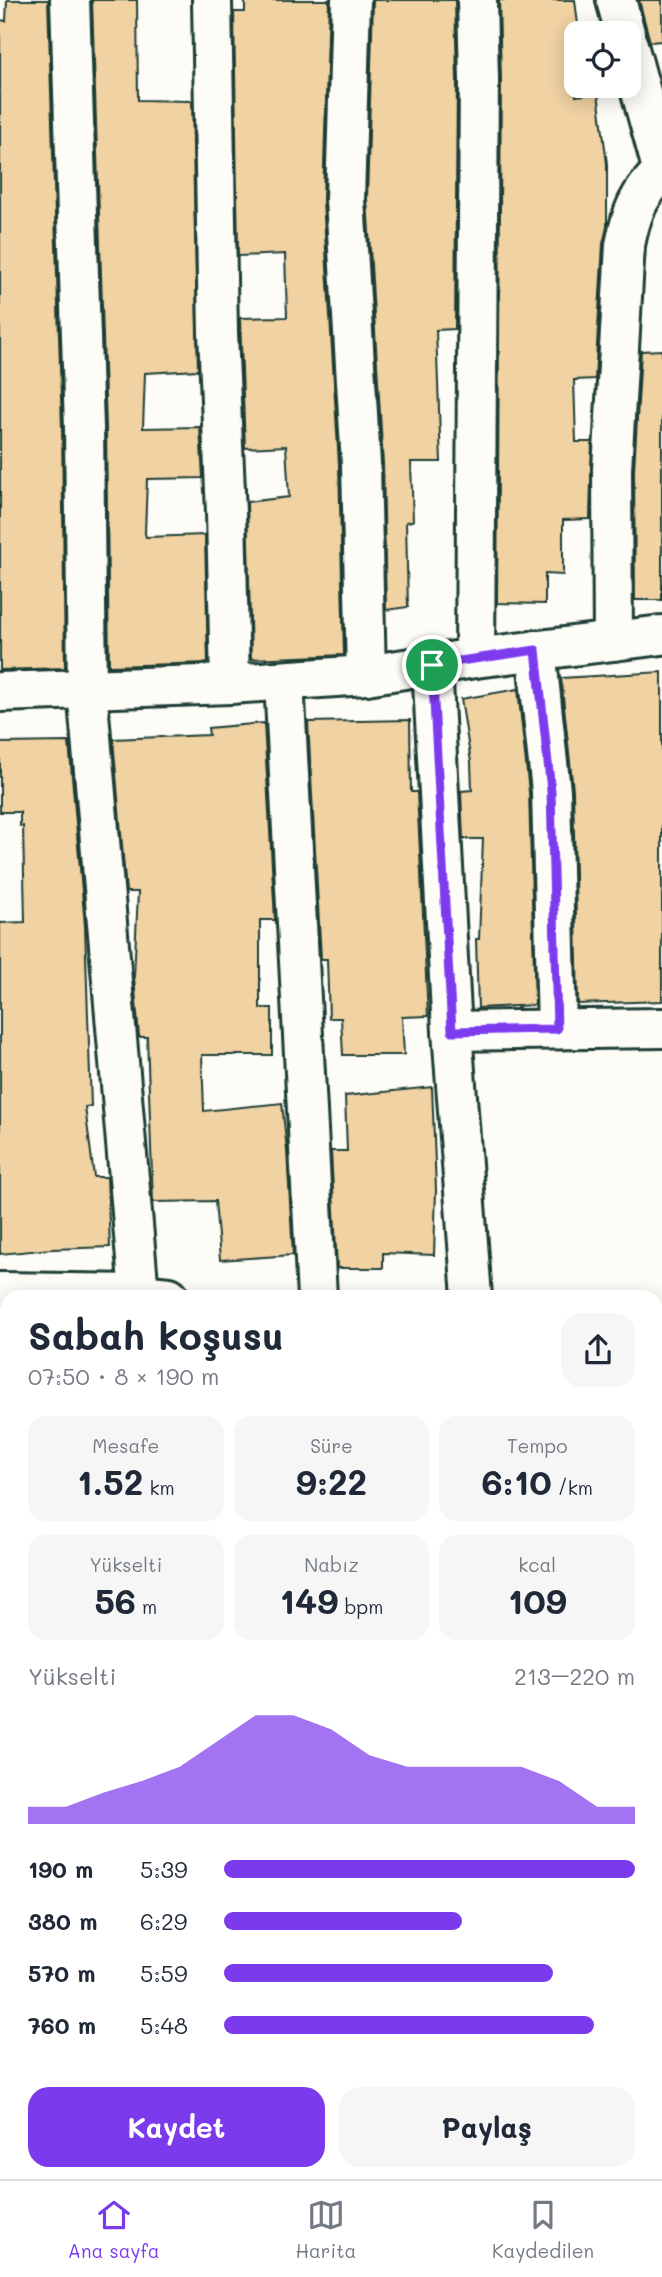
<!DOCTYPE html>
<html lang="tr">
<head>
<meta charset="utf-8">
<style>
  body { margin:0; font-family:Mali,sans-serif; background:#f6f6f7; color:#1f2937; height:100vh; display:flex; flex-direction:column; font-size:26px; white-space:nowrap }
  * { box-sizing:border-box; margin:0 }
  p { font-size:23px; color:#747a83 }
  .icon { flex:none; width:38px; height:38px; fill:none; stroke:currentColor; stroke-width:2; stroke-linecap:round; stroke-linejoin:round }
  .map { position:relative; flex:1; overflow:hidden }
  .sheet { position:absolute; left:0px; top:1290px; width:663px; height:891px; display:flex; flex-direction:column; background:#fff; border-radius:21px 21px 0 0; box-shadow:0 4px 18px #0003 }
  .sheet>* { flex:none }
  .tools { position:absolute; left:564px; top:21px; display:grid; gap:14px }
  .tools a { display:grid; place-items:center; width:77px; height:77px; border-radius:14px; background:#fff; box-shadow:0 4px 18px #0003; font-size:35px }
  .pin { position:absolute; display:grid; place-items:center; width:60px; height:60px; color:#fff; margin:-30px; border:4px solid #fff; border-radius:50%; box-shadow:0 2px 7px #0007 }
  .round { display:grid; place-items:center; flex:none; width:74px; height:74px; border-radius:21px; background:#f6f6f7 }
  .head { display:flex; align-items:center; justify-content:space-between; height:119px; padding:0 28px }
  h1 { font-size:38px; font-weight:700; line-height:52px }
  .figures { display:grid; grid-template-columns:repeat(3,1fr); gap:10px; height:119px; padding:7px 28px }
  .figures div { display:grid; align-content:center; border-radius:18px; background:#f6f6f7; text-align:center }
  .figures b { font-size:35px; font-weight:700 }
  .figures small { font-size:19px; font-weight:400 }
  .figures p { font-size:19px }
  .chart { height:196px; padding:14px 28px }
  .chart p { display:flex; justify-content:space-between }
  .chart svg { width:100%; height:126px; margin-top:7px; fill:#7c3aed; opacity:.7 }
  .cta { display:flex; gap:14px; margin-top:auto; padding:14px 28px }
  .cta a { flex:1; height:80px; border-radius:21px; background:#7c3aed; color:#fff; font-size:28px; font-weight:700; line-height:80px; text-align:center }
  .cta a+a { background:#f6f6f7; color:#1f2937 }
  ul { padding:0 28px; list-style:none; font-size:23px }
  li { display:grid; grid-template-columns:112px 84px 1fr; align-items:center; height:52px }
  li i { height:18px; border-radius:9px; background:#7c3aed }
  .tabs { display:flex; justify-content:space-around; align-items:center; height:98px; border-top:2px solid #e0e1e3; background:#fff; font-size:19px; color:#747a83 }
  .tabs a { display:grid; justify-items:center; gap:4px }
  .tabs .on { color:#7c3aed }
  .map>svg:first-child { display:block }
  .building { fill:#f0d2a3; stroke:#1f3d34; stroke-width:2 }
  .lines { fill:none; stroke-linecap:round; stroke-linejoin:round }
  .minor-casing { stroke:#1f3d34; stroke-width:44 }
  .major-casing { stroke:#1f3d34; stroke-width:44 }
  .minor { stroke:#fdfcf7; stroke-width:38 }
  .major { stroke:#fdfcf7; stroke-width:38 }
  .route-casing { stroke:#fff; stroke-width:14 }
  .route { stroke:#7c3aed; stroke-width:9 }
</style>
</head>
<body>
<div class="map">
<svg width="662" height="2179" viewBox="0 0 662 2179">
  <rect width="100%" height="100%" fill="#fdfcf7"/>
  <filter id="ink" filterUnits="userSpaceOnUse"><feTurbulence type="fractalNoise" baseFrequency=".0143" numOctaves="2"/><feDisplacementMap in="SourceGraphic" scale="14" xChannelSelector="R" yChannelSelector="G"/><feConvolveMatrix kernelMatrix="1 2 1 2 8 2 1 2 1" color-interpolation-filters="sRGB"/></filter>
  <g filter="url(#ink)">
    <g class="building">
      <path d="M7 0H48L62 428 65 668 0 670V20L6 21Z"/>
      <path d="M92 0H137L138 100 192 101 198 370 145 373 143 428 200 427 203 478 147 479 145 533 146 537 205 535 208 663 109 666 106 428Z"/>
      <path d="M245 0H329L323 200 339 465 344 655 251 659 247 502 289 497 286 446 245 448 240 318 287 317 285 254 238 256 234 12H245Z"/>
      <path d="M373 0H455L457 79 455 329 436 330 441 462H411L413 521 406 522 408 607 386 610 383 463 367 199Z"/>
      <path d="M499 0H575L579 33H576V96L598 93 607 164V227L603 244 595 379 574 380 576 442H592L590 519 563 520V575L545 574V604L497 603 501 79Z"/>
      <path d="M639 0H662V41L650 42Z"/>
      <path d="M662 350V600H635L634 470 641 351Z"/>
      <path d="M662 672V1001L578 1004 573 790 561 678Z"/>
      <path d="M518 689 529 792 535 1005 478 1008 476 939H479L483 839H463L461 791 472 790 471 762 461 699Z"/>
      <path d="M410 720 411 792H417L428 1016 402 1017 404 1055H343L341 1018H329L327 959H321L308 722Z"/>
      <path d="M264 723 275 920H260V1008H272V1055H202L204 1111 282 1103 287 1151 293 1255 220 1260 215 1201 153 1202 147 1037H139L134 977 138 892H126L113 739 209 735 208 728Z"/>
      <path d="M69 742 85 926 91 1106 85 1107 94 1177H107L110 1247 52 1249 0 1254V923L25 922 23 826H20V812H0V743Z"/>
      <path d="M432 1087 436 1190 434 1255 383 1253V1268H337L331 1151H347L345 1096Z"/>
    </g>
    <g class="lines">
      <g class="minor-casing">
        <g id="minor">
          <path d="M70 0 84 428 87 690 139 1294"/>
          <path d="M212 0 218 333 226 513 230 684"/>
          <path d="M351 0 345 199 361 464 366 675"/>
          <path d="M616 0 625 33"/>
          <path d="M628 45 662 168"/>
          <path d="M613 641 612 469 625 245C631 214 638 194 662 172"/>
          <path d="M536 650 551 791 557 1029"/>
          <path d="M475 658 479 79 477 0"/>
          <path d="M432 665 452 1031"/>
          <path d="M284 681 317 1297"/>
          <path d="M0 1292 139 1294 169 1297"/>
          <path d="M472 1297 452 1031 662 1028"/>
          <path d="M656 1340H662"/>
          <path d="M0 1455H7"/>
          <path d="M656 1726H662"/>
          <path d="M0 1740H7"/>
          <path d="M656 2107H662"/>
          <path d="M133 2174V2179"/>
          <path d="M409 2174 410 2179"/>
          <path d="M576 2174 577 2179"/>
        </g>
      </g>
      <g class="major-casing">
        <path id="major" d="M0 692 230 684 366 675 475 658 662 635"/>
      </g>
      <use href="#minor" class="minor"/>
      <use href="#major" class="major"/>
    </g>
  </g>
  <g class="lines" filter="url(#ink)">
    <g class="route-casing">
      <path id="route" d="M536 650 551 791 557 1029 452 1031 432 665Z"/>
    </g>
    <use href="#route" class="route"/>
  </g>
</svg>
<div class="tools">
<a><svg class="icon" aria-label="locate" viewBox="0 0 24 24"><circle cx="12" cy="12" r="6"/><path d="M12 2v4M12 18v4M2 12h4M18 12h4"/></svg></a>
</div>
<div class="pin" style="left:432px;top:665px;background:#1e9e55"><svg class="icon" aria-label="arrive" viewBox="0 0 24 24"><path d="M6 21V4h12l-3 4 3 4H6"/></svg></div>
<section class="sheet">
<div class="head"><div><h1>Sabah koşusu</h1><p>07:50 · 8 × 190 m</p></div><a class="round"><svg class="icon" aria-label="share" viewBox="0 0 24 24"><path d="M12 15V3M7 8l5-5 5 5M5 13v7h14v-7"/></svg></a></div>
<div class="figures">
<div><p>Mesafe</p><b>1.52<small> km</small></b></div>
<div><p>Süre</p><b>9:22</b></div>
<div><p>Tempo</p><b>6:10<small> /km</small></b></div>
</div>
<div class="figures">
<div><p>Yükselti</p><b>56<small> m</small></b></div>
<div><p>Nabız</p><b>149<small> bpm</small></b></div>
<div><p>kcal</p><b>109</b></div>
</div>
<div class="chart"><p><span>Yükselti</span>213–220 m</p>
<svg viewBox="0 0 160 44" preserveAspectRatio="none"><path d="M0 44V38L10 38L20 33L30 29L40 24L50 15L60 6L70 6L80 11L90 20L100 24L110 24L120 24L130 24L140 29L150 38L160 38V44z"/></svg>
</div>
<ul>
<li><b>190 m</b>5:39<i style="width:100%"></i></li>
<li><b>380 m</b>6:29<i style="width:58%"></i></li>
<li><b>570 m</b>5:59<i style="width:80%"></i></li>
<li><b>760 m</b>5:48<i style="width:90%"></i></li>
</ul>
<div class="cta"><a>Kaydet</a><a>Paylaş</a></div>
</section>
</div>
<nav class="tabs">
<a class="on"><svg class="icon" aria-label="home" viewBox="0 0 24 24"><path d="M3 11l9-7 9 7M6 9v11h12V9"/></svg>Ana sayfa</a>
<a><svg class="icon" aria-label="map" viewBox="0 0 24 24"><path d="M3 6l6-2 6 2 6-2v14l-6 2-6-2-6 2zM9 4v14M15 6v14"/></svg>Harita</a>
<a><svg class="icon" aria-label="saved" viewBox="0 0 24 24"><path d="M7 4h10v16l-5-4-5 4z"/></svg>Kaydedilen</a>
</nav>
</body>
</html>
